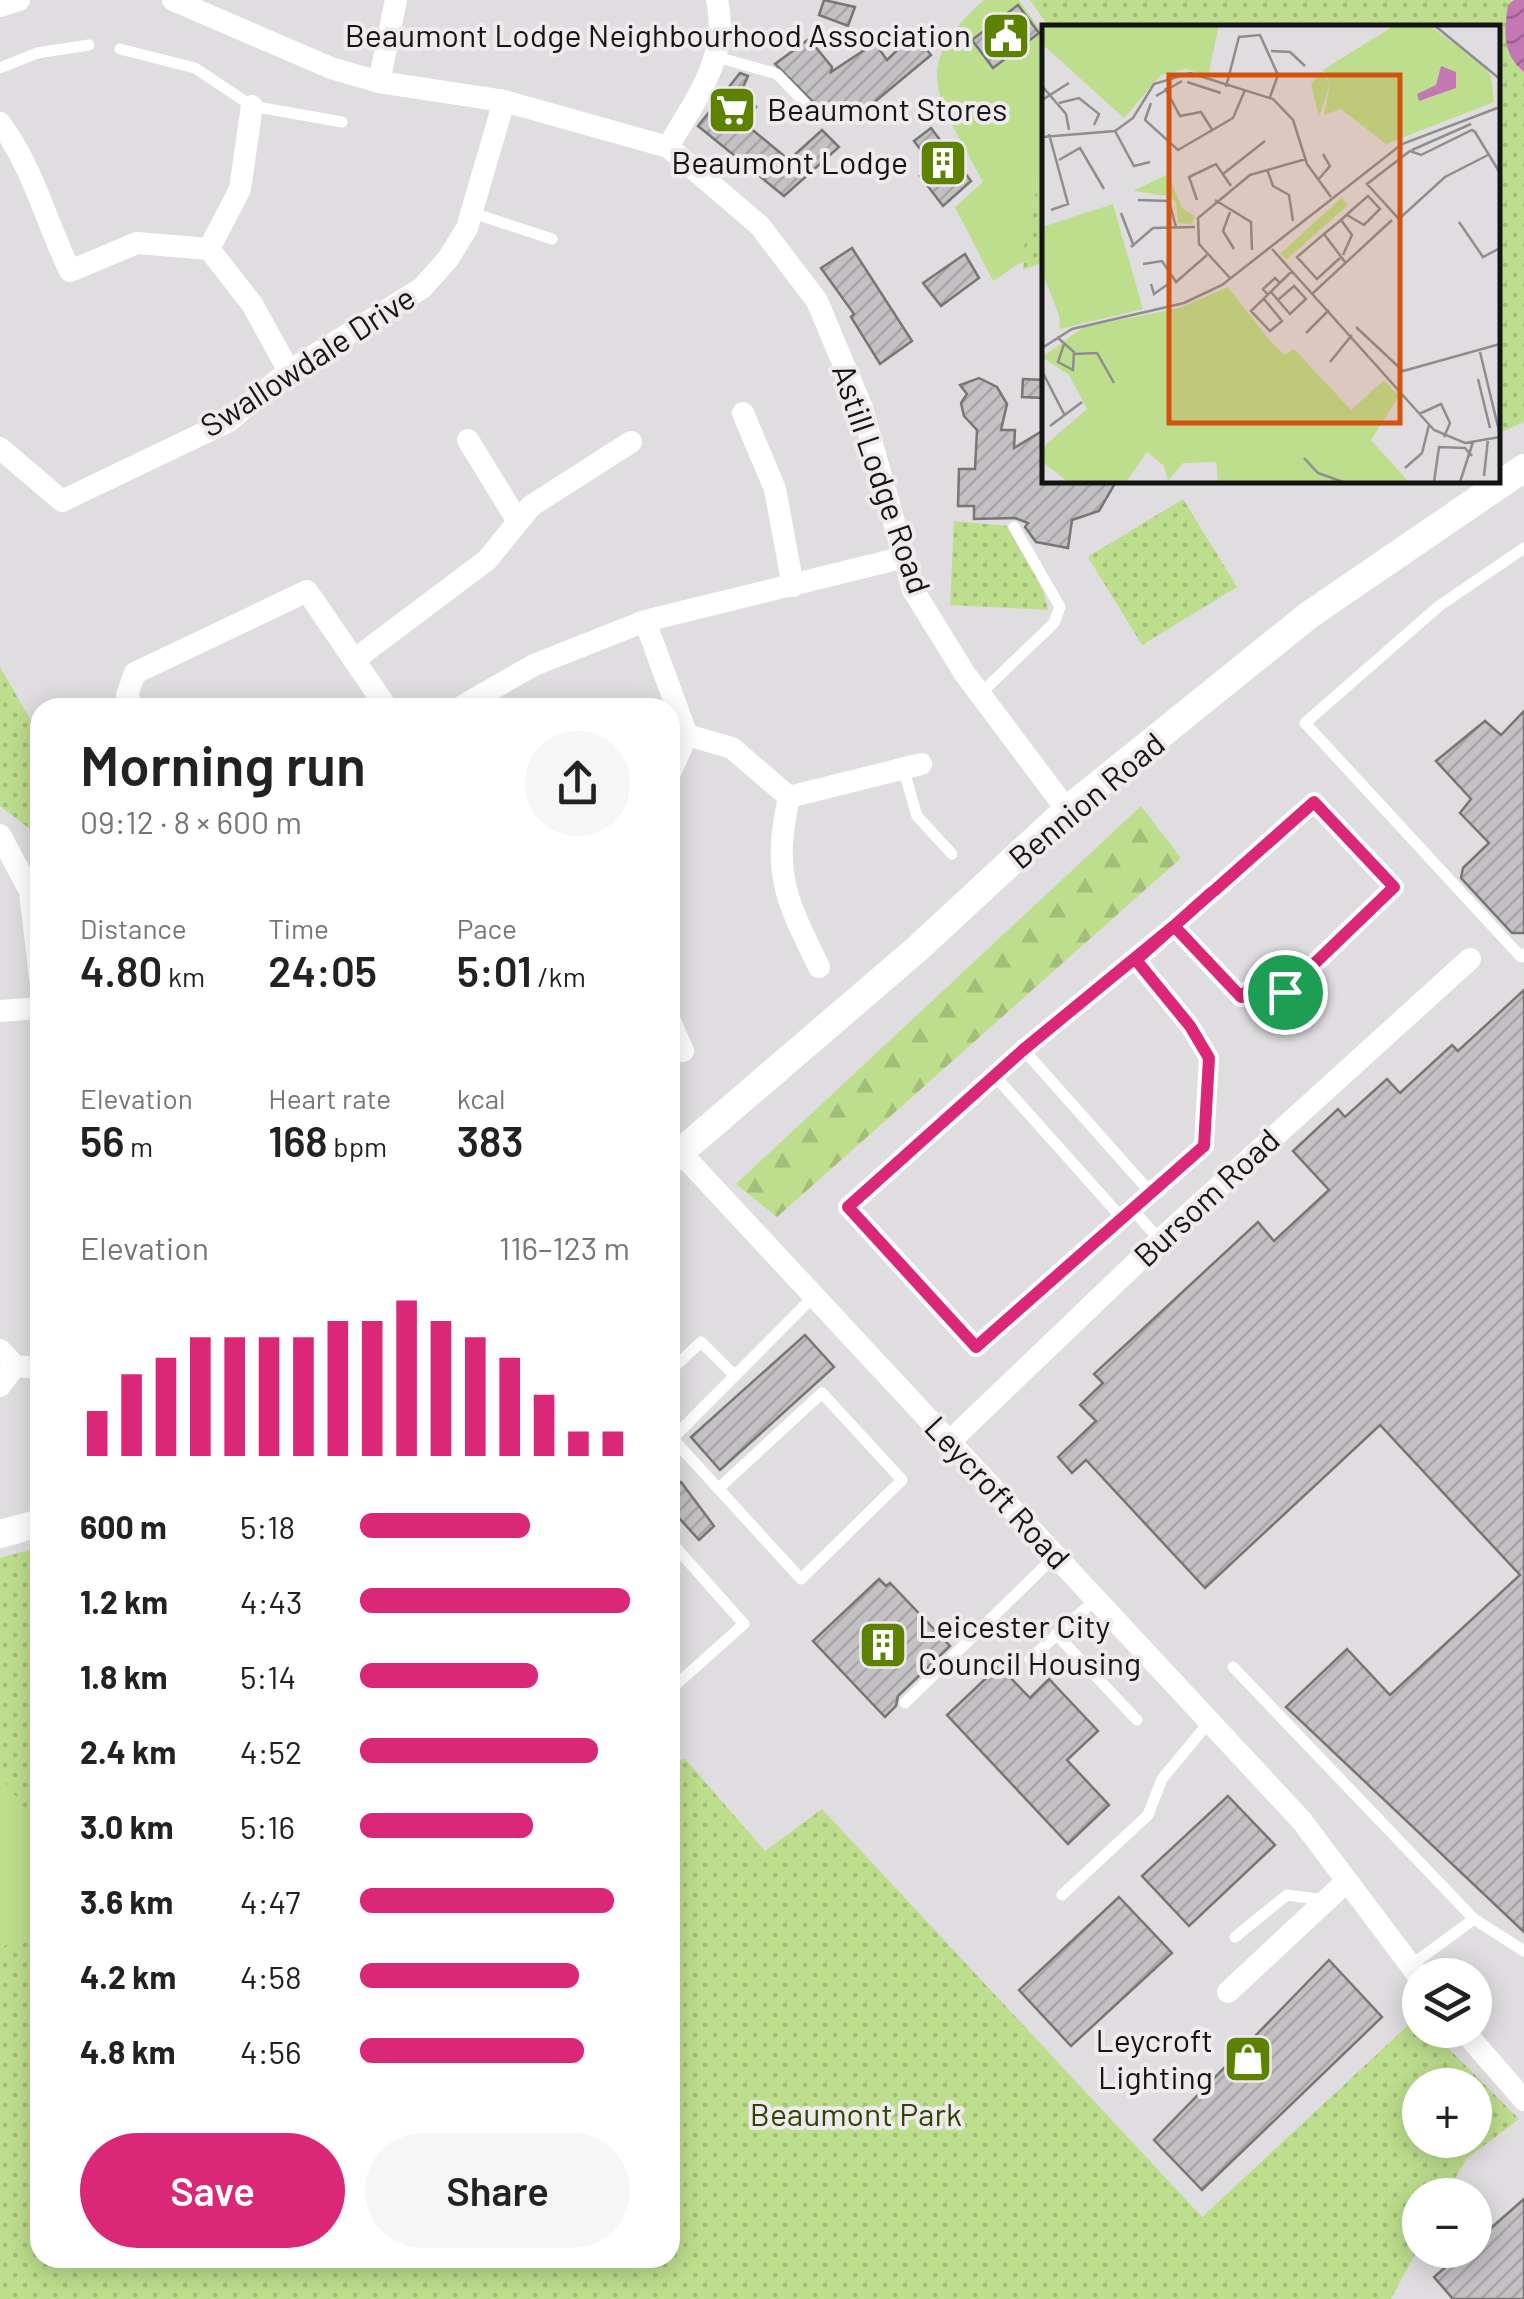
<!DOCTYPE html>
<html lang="en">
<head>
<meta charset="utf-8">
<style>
  body { margin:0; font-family:Barlow,sans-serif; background:#f6f6f6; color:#222; height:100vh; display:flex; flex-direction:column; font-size:38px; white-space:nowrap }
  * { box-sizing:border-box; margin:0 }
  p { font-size:32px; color:#767676 }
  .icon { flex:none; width:55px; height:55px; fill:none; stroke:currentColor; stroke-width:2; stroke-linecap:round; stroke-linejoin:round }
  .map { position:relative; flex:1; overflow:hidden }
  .side { position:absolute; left:30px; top:698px; width:650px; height:1570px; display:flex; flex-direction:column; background:#fff; border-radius:30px; box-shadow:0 5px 25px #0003 }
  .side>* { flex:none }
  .fabs { position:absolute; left:1402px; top:1958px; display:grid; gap:20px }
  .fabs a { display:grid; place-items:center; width:90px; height:90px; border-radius:50%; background:#fff; box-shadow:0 5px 25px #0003; font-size:50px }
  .pin { position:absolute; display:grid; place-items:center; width:85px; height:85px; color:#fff; margin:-42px; border:5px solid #fff; border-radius:50%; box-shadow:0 2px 10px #0007 }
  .round { display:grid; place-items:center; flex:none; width:105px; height:105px; border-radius:52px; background:#f6f6f6 }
  .summary { display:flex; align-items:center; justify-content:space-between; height:170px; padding:0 50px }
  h1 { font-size:55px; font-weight:600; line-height:75px }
  .metrics { display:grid; grid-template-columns:repeat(3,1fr); gap:15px; height:170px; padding:10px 50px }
  .metrics div { display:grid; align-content:center }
  .metrics b { font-size:42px; font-weight:600 }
  .metrics small { font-size:28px; font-weight:400 }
  .metrics p { font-size:28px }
  .chart { height:280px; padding:20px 50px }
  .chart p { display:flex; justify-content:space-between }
  .chart svg { width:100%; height:180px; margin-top:10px; stroke:#db2777; stroke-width:6 }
  .button { display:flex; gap:20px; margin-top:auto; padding:20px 50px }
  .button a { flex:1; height:115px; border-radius:60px; background:#db2777; color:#fff; font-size:40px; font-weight:600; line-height:115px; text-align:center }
  .button a+a { background:#f6f6f6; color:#222 }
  ul { padding:0 50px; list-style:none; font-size:32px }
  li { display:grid; grid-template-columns:160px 120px 1fr; align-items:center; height:75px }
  li i { height:25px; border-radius:12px; background:#db2777 }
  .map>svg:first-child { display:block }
  .forest { fill:url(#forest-firs) }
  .park { fill:url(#park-dots); fill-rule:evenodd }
  .garden { fill:#bdde8d }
  .water { fill:url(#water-waves) }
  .building { fill:url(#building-hatch); stroke:#787577; stroke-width:2.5 }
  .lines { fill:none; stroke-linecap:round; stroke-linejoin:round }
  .service { stroke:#fff; stroke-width:11 }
  .minor { stroke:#fff; stroke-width:22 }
  .tertiary { stroke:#fff; stroke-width:28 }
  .route-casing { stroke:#fff; stroke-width:20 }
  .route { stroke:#db2777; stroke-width:12 }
  .labels { text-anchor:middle; stroke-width:8; stroke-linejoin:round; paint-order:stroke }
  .poi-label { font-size:32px; fill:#151414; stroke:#eeeaed; text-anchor:end }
  .street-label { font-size:32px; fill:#151414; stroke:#eeeaed }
  .park-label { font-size:32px; fill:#304502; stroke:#eeeaed }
  .inset-road { fill:none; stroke:#8f8d8e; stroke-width:2.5 }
  .view { fill:#d3520d; fill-opacity:0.15; stroke:#d3520d; stroke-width:5 }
  .inset-edge { fill:none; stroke:#151414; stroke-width:5 }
</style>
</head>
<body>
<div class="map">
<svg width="1524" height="2299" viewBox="0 0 1524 2299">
  <defs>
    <pattern id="forest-firs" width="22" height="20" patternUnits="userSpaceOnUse" patternTransform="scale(2.5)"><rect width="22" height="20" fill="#bdde8d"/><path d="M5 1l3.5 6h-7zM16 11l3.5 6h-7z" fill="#a2be79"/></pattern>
    <pattern id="park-dots" width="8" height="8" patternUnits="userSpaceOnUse" patternTransform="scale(2.5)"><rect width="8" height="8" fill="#bdde8d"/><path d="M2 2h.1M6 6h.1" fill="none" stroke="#a2be79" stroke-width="1.8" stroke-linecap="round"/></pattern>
    <pattern id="water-waves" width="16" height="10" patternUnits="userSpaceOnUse" patternTransform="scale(2.5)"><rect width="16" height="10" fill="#c378b4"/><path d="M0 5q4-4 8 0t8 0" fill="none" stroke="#9d6191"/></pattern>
    <pattern id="building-hatch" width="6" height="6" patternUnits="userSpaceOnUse" patternTransform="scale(2.5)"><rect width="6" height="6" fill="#c4c1c4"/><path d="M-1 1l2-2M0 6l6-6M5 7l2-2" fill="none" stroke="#a8a5a8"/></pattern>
  </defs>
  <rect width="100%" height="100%" fill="#e0dde0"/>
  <path class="forest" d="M1141 806 1181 858 777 1217 736 1184Z"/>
  <g class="park">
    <path d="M1030 0H1524V422L1497 434 1496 28 1049 27Z"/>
    <path d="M1044 156V262L1023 270 1024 262 1020 263Z"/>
    <path d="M1183 499 1237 587 1142 645 1088 557Z"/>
    <path d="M954 521 1007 526 1043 590 1048 610 950 605Z"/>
    <path d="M0 667 40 736V837L0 806Z"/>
    <path d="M40 1547V2258H670V1761L685 1759 765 1851 822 1809 1202 2217 1417 2017 1420 2030H1430L1519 2119 1466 2159 1446 2195H1420V2245L1391 2299H0V1558ZM1420 2085H1475V2140H1420Z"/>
  </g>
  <g class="garden">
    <path d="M984 0H1019L1044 35V156L1020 263 993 281 955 207 983 182C942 102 904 70 984 0Z"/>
    <path d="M0 1776 40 1828V1923L0 1949Z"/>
  </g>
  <path class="water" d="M1514 0H1524V72C1502 54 1504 32 1508 5Z"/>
  <g class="building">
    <path d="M824 0 855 7 848 26 819 15Z"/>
    <path d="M1018 5 1039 33 993 68 972 40Z"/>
    <path d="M914 34 931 55 865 110 860 103 833 122 775 64 809 39 832 67 831 72 875 43 887 60Z"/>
    <path d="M740 73 748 76 740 94 756 107 743 122 789 160 822 130 839 147 784 196 698 126Z"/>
    <path d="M931 128 971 181 943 206 920 176 934 168 914 141Z"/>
    <path d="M852 248 912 341 880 364 851 317 854 314 821 268Z"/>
    <path d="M965 254 979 278 941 306 923 283Z"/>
    <path d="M979 378 997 387 1007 404 1001 430H1015L1014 448 1044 430V480H1117L1099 511 1072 520 1068 548 1036 542 1025 527 1028 523 1015 518 974 519V506H958L959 469H975L977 430 964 416 961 403 967 394 960 385Z"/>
    <path d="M1023 379 1044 380V398L1022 397Z"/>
    <path d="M1524 711V933H1512L1461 878 1463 868 1489 843 1460 813 1471 799 1436 761 1485 721 1501 735Z"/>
    <path d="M1524 990V1932L1286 1707 1347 1649 1390 1695 1520 1575 1380 1425 1205 1588 1086 1460 1072 1473 1058 1457 1096 1421 1080 1405 1103 1383 1094 1374 1258 1222 1274 1241 1329 1190 1293 1151 1338 1109 1345 1117 1387 1079 1400 1093 1452 1045 1458 1051Z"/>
    <path d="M805 1335 834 1367 720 1470 691 1437Z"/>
    <path d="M681 1482 714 1526 699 1540 670 1508V1492Z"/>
    <path d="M879 1579 886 1586 890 1583 950 1646 898 1696 896 1706 885 1717 813 1641Z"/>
    <path d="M999 1666 1030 1698 1049 1679 1098 1731 1067 1760 1109 1805 1068 1844 947 1715Z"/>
    <path d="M1228 1796 1275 1845 1189 1926 1142 1876Z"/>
    <path d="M1119 1897 1172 1953 1071 2046 1019 1990Z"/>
    <path d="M1329 1960 1382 2017 1202 2190 1154 2140Z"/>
    <path d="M1524 2199V2299H1453L1434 2277 1465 2250H1475V2242Z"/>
  </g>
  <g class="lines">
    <g class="service">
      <path d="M120 49 195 68 252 106 342 122"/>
      <path d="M717 57 777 74 812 110"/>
      <path d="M0 68 37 53 89 45"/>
      <path d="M473 213 552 239"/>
      <path d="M1524 548 1439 606 1305 723 1521 957 1524 954"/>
      <path d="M981 693 1054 623 1060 607 1014 527"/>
      <path d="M903 768 917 816 952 854"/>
      <path d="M1136 960 1313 802 1394 887 1285 992 1268 972 1241 997 1175 925"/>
      <path d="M1023 1049 1150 1192 976 1347 848 1207Z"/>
      <path d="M1023 1049 1136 960 1190 1026 1209 1057 1204 1146 1150 1192"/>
      <path d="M994 1075 1121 1217"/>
      <path d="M1131 1208 1160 1240"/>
      <path d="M670 1371 701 1342 735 1376"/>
      <path d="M672 1438 801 1579 902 1480 822 1393 719 1488"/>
      <path d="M670 1441 814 1296"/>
      <path d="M670 1541 744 1624 670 1690"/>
      <path d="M1056 1634 1137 1720"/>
      <path d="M1030 1659 1096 1599"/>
      <path d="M1233 1667 1474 1919 1524 1951"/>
      <path d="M905 1703 1055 1556"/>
      <path d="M1062 1895 1148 1815 1162 1779 1210 1721"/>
      <path d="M1235 1937 1287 1895 1325 1900"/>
      <path d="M1410 1966 1474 1919"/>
    </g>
    <g class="minor">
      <path d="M173 0 331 68 379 82 504 101 668 147 760 226 817 301 862 408 913 590 965 674 1067 810"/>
      <path d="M0 6 19 0"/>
      <path d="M379 82 396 0"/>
      <path d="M0 123C33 167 46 222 70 271L137 243 209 249 252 304 289 371"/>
      <path d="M668 147C695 100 730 56 717 0"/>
      <path d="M209 249 240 189 252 106"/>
      <path d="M743 413 775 489 793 586"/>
      <path d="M468 440 517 520"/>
      <path d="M0 448 62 501 229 421 289 371 422 288 448 259 467 228 504 101"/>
      <path d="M645 621 687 735 732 748 789 797C772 875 786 899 819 967"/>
      <path d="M354 660 487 560 531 506 631 442"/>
      <path d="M133 708 127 695 135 673 307 591 387 708"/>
      <path d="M459 708 534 665 645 621 901 558"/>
      <path d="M670 773 687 735"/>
      <path d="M789 797 921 764"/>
      <path d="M0 835 30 891 40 978"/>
      <path d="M0 1011 40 1008"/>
      <path d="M670 1021 683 1051"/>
      <path d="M681 1153 1302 1821 1420 1978"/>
      <path d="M0 1350 15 1366 40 1368"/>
      <path d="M0 1386 15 1366"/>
      <path d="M949 1442 1160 1240 1470 959"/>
      <path d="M1228 1992 1346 1882"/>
      <path d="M1463 2030 1524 2100"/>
    </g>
    <g class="tertiary">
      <path d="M670 1161 917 949 1067 810 1309 615 1524 468"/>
      <path d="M0 1534 40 1523"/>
    </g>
  </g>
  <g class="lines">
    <g class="route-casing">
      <path id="route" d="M1285 992 1268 972 1241 997 1174 926 1023 1050 848 1207 976 1347 1204 1146 1209 1058 1190 1026 1136 960 1211 893 1215 890 1314 802 1394 887 1285 992"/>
    </g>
    <use href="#route" class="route"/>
  </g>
  <defs>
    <g id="civic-square" transform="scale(2.5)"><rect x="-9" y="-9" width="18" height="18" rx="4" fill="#5d8200" stroke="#eeeaed"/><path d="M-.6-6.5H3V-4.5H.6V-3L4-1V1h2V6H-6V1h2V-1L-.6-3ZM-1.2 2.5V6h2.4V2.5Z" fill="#fff"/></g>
    <g id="supermarket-square" transform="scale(2.5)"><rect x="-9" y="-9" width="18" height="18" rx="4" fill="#5d8200" stroke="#eeeaed"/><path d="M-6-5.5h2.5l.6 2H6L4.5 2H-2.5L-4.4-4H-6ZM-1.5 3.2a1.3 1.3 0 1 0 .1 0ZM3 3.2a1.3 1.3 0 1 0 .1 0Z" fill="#fff"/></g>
    <g id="building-square" transform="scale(2.5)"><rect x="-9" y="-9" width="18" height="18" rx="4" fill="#5d8200" stroke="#eeeaed"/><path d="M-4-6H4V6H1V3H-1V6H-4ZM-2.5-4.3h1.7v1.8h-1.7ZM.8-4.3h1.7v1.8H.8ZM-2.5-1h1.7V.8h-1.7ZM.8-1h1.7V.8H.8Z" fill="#fff"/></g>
    <g id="shop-square" transform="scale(2.5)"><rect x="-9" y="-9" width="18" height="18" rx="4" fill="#5d8200" stroke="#eeeaed"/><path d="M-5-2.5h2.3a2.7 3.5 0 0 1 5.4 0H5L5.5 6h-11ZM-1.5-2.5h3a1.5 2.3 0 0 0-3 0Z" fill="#fff"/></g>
  </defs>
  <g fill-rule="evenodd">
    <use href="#civic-square" x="1006" y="36"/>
    <use href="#supermarket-square" x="732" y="110"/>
    <use href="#building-square" x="943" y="163"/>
    <use href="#building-square" x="883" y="1645"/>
    <use href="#shop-square" x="1248" y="2059"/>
  </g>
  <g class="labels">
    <g class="poi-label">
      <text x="971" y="47">Beaumont Lodge Neighbourhood Association</text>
      <text x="767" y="121" text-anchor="start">Beaumont Stores</text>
      <text x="908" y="174">Beaumont Lodge</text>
      <text x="918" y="1638" text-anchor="start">Leicester City<tspan x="918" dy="37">Council Housing</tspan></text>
      <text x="1213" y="2052">Leycroft<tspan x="1213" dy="37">Lighting</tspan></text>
    </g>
    <g class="street-label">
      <text transform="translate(308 362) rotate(-33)" y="11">Swallowdale Drive</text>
      <text transform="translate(881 479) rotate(71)" y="11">Astill Lodge Road</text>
      <text transform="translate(1087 801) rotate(-40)" y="11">Bennion Road</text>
      <text transform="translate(1207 1198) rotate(-43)" y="11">Bursom Road</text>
      <text transform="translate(997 1493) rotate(47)" y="11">Leycroft Road</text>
    </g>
    <g class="park-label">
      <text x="856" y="2126">Beaumont Park</text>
    </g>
  </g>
  <g transform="translate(1042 25)">
    <rect width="458" height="458" fill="#e0dde0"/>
    <path d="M300 172 306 180 245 234 238 229ZM0 204 20 234 18 293 0 247Z" fill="#bdde8d"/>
    <path d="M0 0H177L166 51 144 44 119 50 82 93 0 19ZM353 0H386L436 35 449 51 452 77 344 119 299 84 282 90 288 59 281 45ZM126 149 140 183 153 191 150 199 136 198 134 177 126 171 91 166ZM71 179 101 284 18 304 14 235 0 215V202ZM186 262 228 316 243 330 252 324 309 385 342 355 357 371 329 415 367 457H176L174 437 141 438 126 456 122 441 105 427 84 457H26L2 438 0 423 45 384 27 350 0 332 42 302 137 283Z" fill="#bdde8d"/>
    <path d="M279 47 288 59 277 92 269 59ZM109 296 140 336 113 354 54 362 38 313Z" fill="#bdde8d"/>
    <path d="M399 41 414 47V63L377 76 375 69 394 60Z" fill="#c378b4"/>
    <path class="inset-road" d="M392 0 458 54M229 26 248 27 263 41M145 57 179 68M0 61 24 89 27 105M184 62 197 12 218 10 236 50 228 72M123 63 138 91 159 87 171 106M114 71 140 56M0 75 27 58M17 78 37 73 57 89 52 100M109 78 103 95 136 125 191 93 203 65M73 106 92 141 108 137M7 109 26 179 9 185M0 112 73 106 91 93 112 59 148 48 231 74 251 95 265 139 289 172M370 125 429 99M446 130 403 152 357 194 325 159 368 126 379 130 430 105 433 107 458 148M17 135 38 123 62 164M225 144 231 161 247 170 251 196M181 149 223 116M276 155 288 141 281 129M96 175 127 176 134 202M155 175 147 152 174 139 189 161M173 175 209 197 210 225M188 187 181 206 192 224M79 188 91 219M299 195 311 184 326 171 338 184 322 200 305 190M417 197 441 232 458 223M282 209 299 195 310 210 301 230M89 222 111 203 153 202M230 224 392 405 423 418 458 412M298 233 275 254 255 232 282 209 303 237M101 239 120 236 134 257 165 230M188 253 157 219 156 193 208 150 264 134M109 259 112 269 129 257M229 267 248 289 264 274 252 261 236 275M271 268 350 195M226 270 221 264 233 253 238 258M222 274 240 296 228 306 209 286 250 246M314 302 361 346 458 319M264 308 287 285M15 312 32 327 31 345 16 337 22 319M0 323 30 304 142 278 180 260 360 119 458 82M438 327 458 410M33 329 55 328 72 358M288 337 310 310M0 346 22 389M436 354 448 403M377 389 399 379 408 398 402 412M8 401 40 377M262 433 276 448 301 457M363 443 380 428 387 400M442 451 446 414M392 457 397 422 423 423 430 431M418 457 431 417"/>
    <path class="view" d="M127 50H358V398H127Z"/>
    <rect width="458" height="458" class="inset-edge"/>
  </g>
</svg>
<div class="fabs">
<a><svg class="icon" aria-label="layers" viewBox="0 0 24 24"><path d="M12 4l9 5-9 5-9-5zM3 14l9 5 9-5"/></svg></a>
<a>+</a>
<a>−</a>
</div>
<div class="pin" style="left:1285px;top:992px;background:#1e9e55"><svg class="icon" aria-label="arrive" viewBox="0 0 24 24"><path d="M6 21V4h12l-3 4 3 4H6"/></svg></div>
<section class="side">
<div class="summary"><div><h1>Morning run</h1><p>09:12 · 8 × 600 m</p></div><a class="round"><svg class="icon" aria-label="share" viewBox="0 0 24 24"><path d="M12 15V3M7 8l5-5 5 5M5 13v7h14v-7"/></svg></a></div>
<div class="metrics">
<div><p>Distance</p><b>4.80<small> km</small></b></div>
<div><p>Time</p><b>24:05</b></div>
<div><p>Pace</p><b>5:01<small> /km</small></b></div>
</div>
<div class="metrics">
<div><p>Elevation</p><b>56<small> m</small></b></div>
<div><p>Heart rate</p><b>168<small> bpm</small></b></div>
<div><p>kcal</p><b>383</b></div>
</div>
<div class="chart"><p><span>Elevation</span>116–123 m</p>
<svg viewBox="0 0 160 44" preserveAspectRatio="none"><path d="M5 44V33M15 44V24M25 44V20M35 44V15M45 44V15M55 44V15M65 44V15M75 44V11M85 44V11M95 44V6M105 44V11M115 44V15M125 44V20M135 44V29M145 44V38M155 44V38"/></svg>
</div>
<ul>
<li><b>600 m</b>5:18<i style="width:63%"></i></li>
<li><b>1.2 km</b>4:43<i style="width:100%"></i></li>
<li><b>1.8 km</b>5:14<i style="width:66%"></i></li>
<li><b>2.4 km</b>4:52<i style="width:88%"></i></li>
<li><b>3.0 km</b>5:16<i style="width:64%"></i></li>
<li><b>3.6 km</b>4:47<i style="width:94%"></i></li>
<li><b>4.2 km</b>4:58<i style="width:81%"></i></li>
<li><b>4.8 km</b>4:56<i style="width:83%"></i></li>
</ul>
<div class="button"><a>Save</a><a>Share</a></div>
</section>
</div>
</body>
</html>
